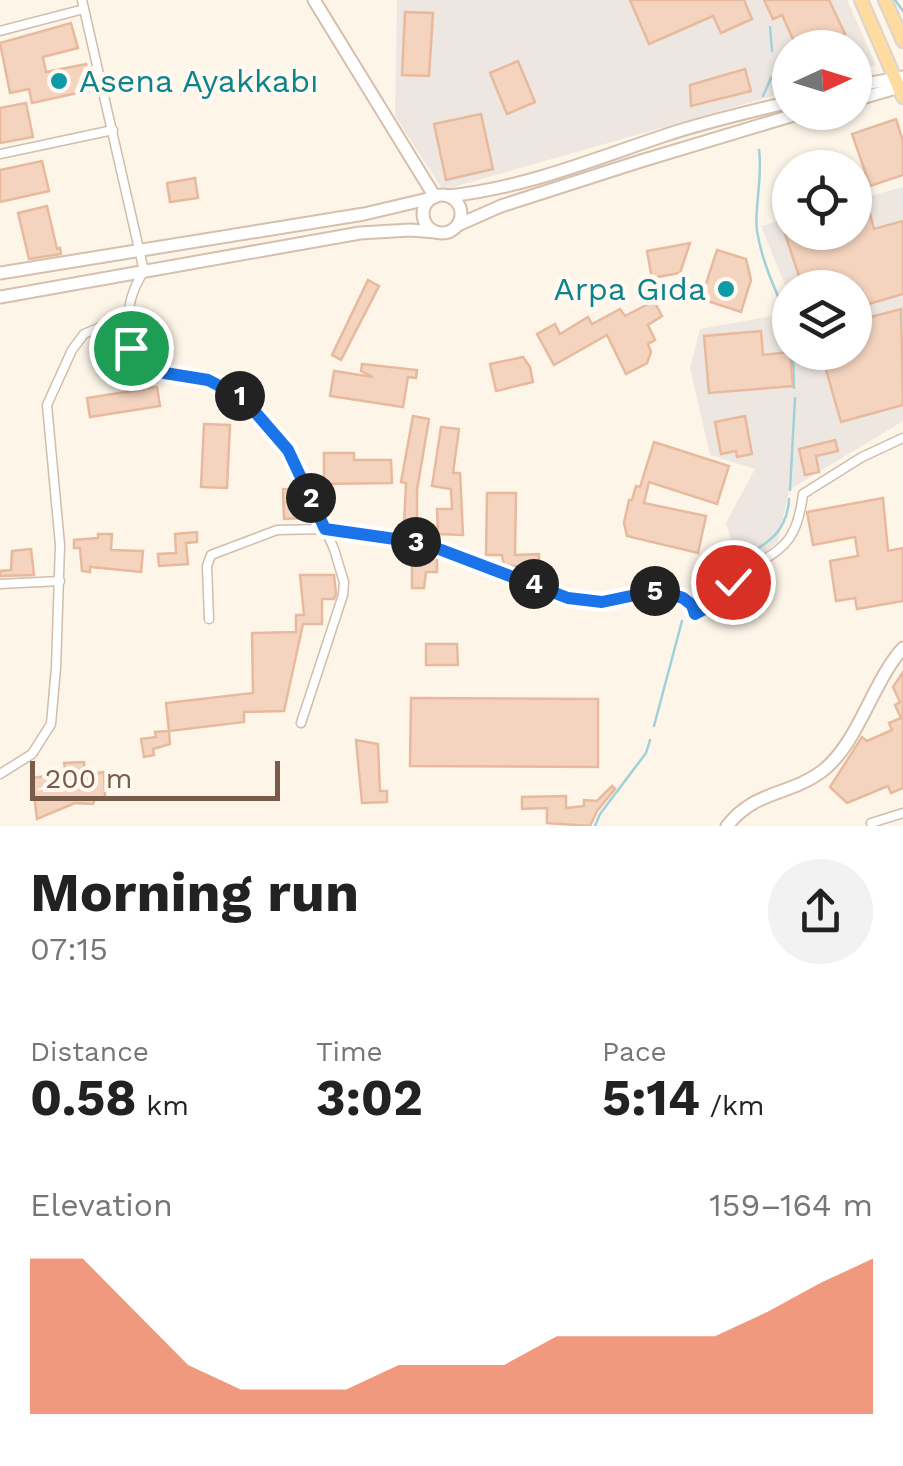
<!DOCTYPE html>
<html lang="en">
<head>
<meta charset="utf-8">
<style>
  body { margin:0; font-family:"Work Sans",sans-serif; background:#f2f2f2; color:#222; height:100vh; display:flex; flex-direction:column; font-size:38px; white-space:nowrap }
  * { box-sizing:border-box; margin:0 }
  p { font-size:32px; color:#767676 }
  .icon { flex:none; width:55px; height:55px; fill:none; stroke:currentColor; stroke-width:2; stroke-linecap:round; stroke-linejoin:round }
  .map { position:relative; height:826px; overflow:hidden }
  .side { display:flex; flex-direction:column; background:#fff; flex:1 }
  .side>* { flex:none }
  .needle { width:65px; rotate:86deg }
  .fabs { position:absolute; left:772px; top:30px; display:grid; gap:20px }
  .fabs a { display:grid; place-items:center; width:100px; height:100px; border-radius:50%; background:#fff; box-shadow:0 2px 8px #0004; font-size:50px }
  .scale { position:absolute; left:30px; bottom:25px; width:250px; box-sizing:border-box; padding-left:10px; border:5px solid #795b4a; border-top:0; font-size:28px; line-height:35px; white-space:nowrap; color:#795b4a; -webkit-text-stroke:8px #fff9ef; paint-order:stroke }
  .pin { position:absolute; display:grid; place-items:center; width:85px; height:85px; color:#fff; margin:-42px; border:5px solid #fff; border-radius:50%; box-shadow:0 2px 10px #0007 }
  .km { position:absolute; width:50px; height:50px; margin:-25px; border-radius:50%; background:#222; color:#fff; font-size:28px; line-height:50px; text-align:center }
  .round { display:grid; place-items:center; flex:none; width:105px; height:105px; border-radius:52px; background:#f2f2f2 }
  .overview { display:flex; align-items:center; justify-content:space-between; height:170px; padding:0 30px }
  h1 { font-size:55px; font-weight:700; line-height:75px }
  .figures { display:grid; grid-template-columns:repeat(3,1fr); gap:15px; height:170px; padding:10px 30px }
  .figures div { display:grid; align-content:center }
  .figures b { font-size:50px; font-weight:700 }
  .figures small { font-size:28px; font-weight:400 }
  .figures p { font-size:28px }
  .chart { height:280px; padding:20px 30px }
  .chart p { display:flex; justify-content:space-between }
  .chart svg { width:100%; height:180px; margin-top:10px; fill:#ec6e48; opacity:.7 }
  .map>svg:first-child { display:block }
  .industrial { fill:#eee7e1 }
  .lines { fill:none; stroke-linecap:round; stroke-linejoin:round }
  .stream { stroke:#a0d1db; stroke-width:2.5 }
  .building { fill:#f4d4be; stroke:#e8ba9d; stroke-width:2.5 }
  .street-casing { stroke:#d0bdac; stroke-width:11 }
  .secondary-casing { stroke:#d6bfac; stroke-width:15 }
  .primary-casing { stroke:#dcd4d0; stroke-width:16 }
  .street { stroke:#fff; stroke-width:8 }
  .secondary { stroke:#fff; stroke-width:11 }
  .primary { stroke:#fedb9e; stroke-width:12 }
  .route-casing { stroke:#fff; stroke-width:20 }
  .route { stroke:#1a73e8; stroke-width:12 }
  .culture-dot { fill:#0f9aa8; stroke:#fff9ef; stroke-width:4 }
  .labels { text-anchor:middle; stroke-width:10; stroke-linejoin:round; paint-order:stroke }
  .culture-label { font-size:32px; fill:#0d838f; stroke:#fff9ef; text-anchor:start }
</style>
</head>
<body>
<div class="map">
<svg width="903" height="826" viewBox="0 0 903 826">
  <rect width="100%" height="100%" fill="#fdf5e8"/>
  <g class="industrial">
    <path d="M397 0H847L876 65 855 72V48H790V91L443 190 395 116Z"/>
    <path d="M903 187V421L789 490 778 542 741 571 726 523 755 469 710 455 690 368 700 329 790 313V352H855V288H790V297L761 226 790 218V232H855V200Z"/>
  </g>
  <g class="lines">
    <g class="stream">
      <path d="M895 0 903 11"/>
      <path d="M770 27 772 51"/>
      <path d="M763 96 771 78"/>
      <path d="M759 150C763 178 754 207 757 231 762 263 777 294 790 323"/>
      <path d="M793 352 794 388"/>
      <path d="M790 490 795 398"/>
      <path d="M739 560C766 544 787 534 789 499"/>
      <path d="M694 599 713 576 731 564"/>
      <path d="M654 726 682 621"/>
      <path d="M595 826 600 814 646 753 650 740"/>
    </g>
  </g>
  <g class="building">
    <path d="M630 0H744L752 19 721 33 713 16 649 44Z"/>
    <path d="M764 0H829L845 34 815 48H797L782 15 773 19Z"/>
    <path d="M405 12 433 13 429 76 402 75Z"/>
    <path d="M71 23 78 48 43 57 46 72 86 64 91 90 32 103 29 89 10 93 0 43Z"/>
    <path d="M518 61 535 102 507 114 490 73Z"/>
    <path d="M745 69 751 91 691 106 690 85Z"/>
    <path d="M26 103 33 137 0 143V108Z"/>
    <path d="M481 114 493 169 446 180 434 124Z"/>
    <path d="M896 119 903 141V175L870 186 852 134Z"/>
    <path d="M42 161 49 191 0 202V170Z"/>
    <path d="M195 178 198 198 170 202 167 183Z"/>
    <path d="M867 202 874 229 903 221V294L855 308V288H803L782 225 790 223V232H855V205Z"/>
    <path d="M47 206 57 249 60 248 61 254 29 259 18 213Z"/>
    <path d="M690 243 680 273 652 278 647 251Z"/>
    <path d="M717 250 746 259 751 280 741 312 701 299Z"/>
    <path d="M368 280 379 286 341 360 332 355Z"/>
    <path d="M654 301 662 316 648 325 655 340 648 344 651 352 647 363 626 374 607 335 554 365 537 334 555 324 560 334 588 317 592 324 620 309 625 316Z"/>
    <path d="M901 309 903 405 841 422 821 352H855V321Z"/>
    <path d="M761 331 763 355 790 352 793 386 709 393 704 336Z"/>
    <path d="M523 357 530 367 533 382 496 391 490 364Z"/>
    <path d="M362 364 417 370 416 378 408 377 403 407 330 396 334 371 373 377 361 371Z"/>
    <path d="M157 387 160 406 90 417 87 398Z"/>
    <path d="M413 416 429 419 417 490V526H404L406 483 401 482Z"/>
    <path d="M745 416 752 454 737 457 736 451 721 454 715 422Z"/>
    <path d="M204 424 230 425 227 488 201 487Z"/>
    <path d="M441 427 459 429 453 473H460L463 535 438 534 437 509H452L451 489 432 486Z"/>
    <path d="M835 440 838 451 816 456 819 472 805 475 799 449Z"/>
    <path d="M654 442 729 466 717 504 649 482 644 503 706 516 698 553 627 536 624 523 629 500H632L636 486 640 487Z"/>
    <path d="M324 453H354V460H391L392 483 324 484Z"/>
    <path d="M283 489 301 491 303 518 284 519Z"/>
    <path d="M487 493H516L515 555 539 554V565L504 566 502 555H486Z"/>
    <path d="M883 498 888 551 903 548V601L857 609 855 598 836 601 830 561 858 556 855 537 813 545 807 512Z"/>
    <path d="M197 532V542L186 543 188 564 159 566 158 554 176 553 175 534Z"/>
    <path d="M98 534H112L111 550 143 551 141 572 90 567V572L82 571 80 548H74V540L98 538Z"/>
    <path d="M31 549 34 575 0 576V571L11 570 12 551Z"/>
    <path d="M437 557V572H426L424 588H412V559Z"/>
    <path d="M300 575H334L336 594 334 599H322V624H303L284 711 244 712V722L169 731 170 744 153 749 154 755 144 757 141 739 156 737 155 732 169 731 166 703 253 693 252 633 296 632V615H304Z"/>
    <path d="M426 644H457L458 665H426Z"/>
    <path d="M903 672V788L891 793 888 786 847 803 830 787 862 737 867 741 892 730 889 723 901 718 895 705 900 702 893 687Z"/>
    <path d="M411 698 598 699V767L410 766Z"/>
    <path d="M356 740 378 744 380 791H387V802L362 803Z"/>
    <path d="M84 762 85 775 104 772 105 797 95 799 93 804 75 803 37 819 32 778 66 773 64 763Z"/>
    <path d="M612 786 615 789 597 811 590 826 547 823V808L522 809V797L566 796V808L584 806V800L597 801Z"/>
  </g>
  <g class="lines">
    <g class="street-casing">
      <g id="street">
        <path d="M82 0 144 271C124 301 121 342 146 370L208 380 229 388 243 397 274 432 300 471 334 549 344 582 343 595 301 723"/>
        <path d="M0 31 84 9"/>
        <path d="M0 154 113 130"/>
        <path d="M0 584 60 581"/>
        <path d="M209 619 207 566 211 555 277 530 325 529 423 543 568 598 602 602 659 590 683 598 692 605 695 614C714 604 718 598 732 584 770 547 795 559 803 494L862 457 903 438"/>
        <path d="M0 774 32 754 51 724 56 668 60 545 47 405 72 350 84 334 129 315"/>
        <path d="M871 823 903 813"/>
      </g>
    </g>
    <g class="secondary-casing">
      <g id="secondary">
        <path d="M314 0 435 197"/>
        <path d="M855 86 903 77"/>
        <path d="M855 100 903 86"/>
        <circle cx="442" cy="214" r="19"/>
        <path d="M448 196C524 188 592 160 663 136 704 122 748 112 790 102"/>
        <path d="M458 225 501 206 641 161 804 112"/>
        <path d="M0 273 364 214 432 198"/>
        <path d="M0 297 360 233 410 230 436 232"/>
        <path d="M727 826C755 790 788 796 821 772 858 745 872 682 903 648"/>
      </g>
    </g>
    <g class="primary-casing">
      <g id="primary">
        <path d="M861 0 903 97"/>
        <path d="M885 0 903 41"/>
      </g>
    </g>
    <use href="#street" class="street"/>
    <use href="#secondary" class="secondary"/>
    <use href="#primary" class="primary"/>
  </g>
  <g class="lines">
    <g class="route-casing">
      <path id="route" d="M131 348 146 370 208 380 243 398 288 450 325 529 423 543 568 598 602 602 659 590 683 598 692 605 695 614 716 603 733 582"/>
    </g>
    <use href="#route" class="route"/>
  </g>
  <g class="culture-dot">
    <circle cx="59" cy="81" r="10"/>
    <circle cx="726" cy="289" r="10"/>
  </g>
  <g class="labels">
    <g class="culture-label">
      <text x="79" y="92">Asena Ayakkabı</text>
      <text x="706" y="300" text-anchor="end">Arpa Gıda</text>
    </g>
  </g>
</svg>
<div class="fabs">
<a><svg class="needle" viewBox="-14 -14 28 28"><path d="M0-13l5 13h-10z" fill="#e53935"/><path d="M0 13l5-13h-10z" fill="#767676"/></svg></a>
<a><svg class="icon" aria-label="locate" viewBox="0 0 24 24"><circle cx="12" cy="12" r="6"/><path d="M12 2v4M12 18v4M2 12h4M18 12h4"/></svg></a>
<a><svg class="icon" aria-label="layers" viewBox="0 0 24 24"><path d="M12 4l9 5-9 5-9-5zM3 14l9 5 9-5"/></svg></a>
</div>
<div class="scale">200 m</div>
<div class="pin" style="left:131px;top:348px;background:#1e9e55"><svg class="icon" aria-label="arrive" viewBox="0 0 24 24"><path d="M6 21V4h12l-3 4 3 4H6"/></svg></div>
<div class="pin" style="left:733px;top:582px;background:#d93025"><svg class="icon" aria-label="check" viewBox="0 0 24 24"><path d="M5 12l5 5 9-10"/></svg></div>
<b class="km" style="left:240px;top:396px">1</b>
<b class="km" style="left:311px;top:498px">2</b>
<b class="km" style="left:416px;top:542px">3</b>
<b class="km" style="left:534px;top:584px">4</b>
<b class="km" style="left:655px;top:591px">5</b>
</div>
<section class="side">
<div class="overview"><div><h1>Morning run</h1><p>07:15</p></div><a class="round"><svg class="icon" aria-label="share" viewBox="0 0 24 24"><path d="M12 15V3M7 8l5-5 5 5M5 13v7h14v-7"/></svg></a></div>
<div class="figures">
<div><p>Distance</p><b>0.58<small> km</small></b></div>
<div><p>Time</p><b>3:02</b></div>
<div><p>Pace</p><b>5:14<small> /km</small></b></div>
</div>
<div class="chart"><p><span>Elevation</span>159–164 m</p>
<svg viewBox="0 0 160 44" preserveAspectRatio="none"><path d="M0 44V6L10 6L20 19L30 32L40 38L50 38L60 38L70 32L80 32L90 32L100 25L110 25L120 25L130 25L140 19L150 12L160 6V44z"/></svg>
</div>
</section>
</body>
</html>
